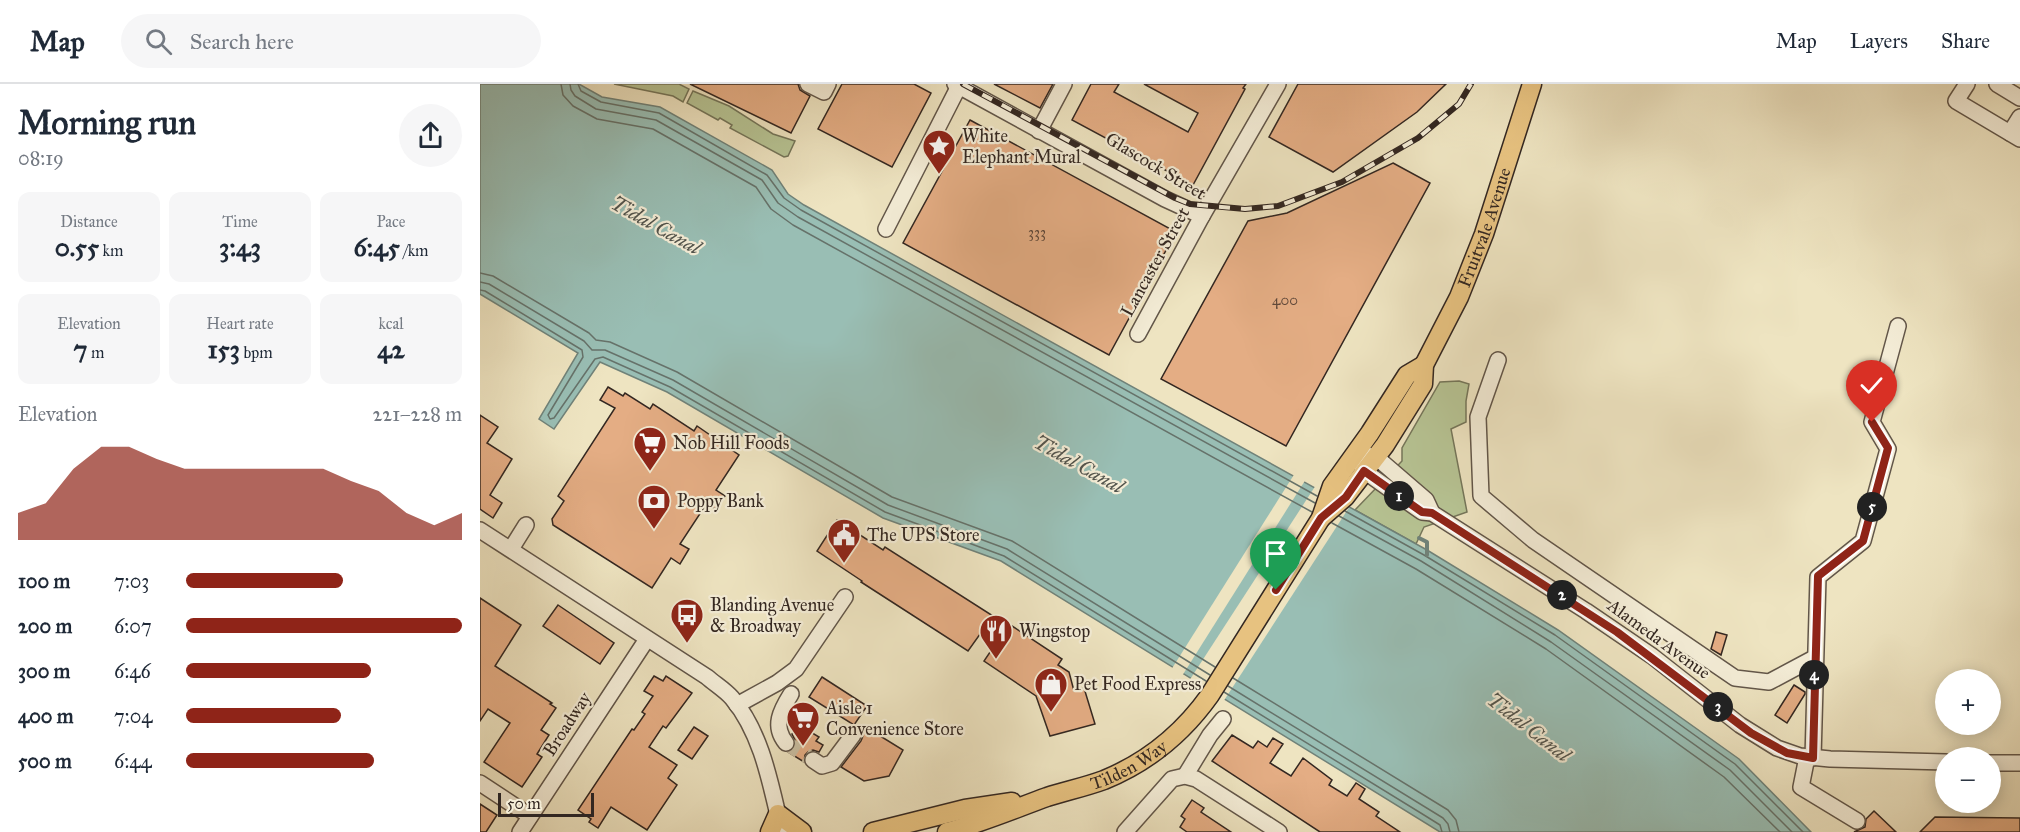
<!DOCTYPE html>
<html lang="en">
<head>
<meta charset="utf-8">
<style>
  body { margin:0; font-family:"IM FELL Great Primer",serif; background:#f6f6f7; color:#1f2937; height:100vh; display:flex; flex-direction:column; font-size:22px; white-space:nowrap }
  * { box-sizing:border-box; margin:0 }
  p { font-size:20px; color:#747a83 }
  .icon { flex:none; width:33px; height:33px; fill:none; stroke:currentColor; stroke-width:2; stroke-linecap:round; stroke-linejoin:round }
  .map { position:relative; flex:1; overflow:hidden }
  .side { display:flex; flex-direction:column; background:#fff; width:480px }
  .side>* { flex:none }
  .controls { position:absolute; left:1455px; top:585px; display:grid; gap:12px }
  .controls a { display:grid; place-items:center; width:66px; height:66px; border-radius:50%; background:#fff; box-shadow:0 3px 15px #0003; font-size:30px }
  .scale { position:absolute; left:18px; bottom:15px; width:96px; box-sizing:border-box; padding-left:6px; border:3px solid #332721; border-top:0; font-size:16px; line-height:21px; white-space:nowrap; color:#332721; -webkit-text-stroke:4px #f4edd7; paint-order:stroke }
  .pin { position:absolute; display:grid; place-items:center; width:51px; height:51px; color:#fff; margin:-62px -26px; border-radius:50% 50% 50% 0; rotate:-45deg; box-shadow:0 0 6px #0007 }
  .pin .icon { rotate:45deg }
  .km { position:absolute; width:30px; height:30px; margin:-15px; border-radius:50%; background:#222; color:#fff; font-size:16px; line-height:30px; text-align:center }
  .round { display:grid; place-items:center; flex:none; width:63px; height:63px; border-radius:32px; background:#f6f6f7 }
  .summary { display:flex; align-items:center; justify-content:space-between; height:102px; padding:0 18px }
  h1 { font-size:33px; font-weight:800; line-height:45px }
  .figures { display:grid; grid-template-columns:repeat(3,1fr); gap:9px; height:102px; padding:6px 18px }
  .figures div { display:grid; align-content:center; border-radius:12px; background:#f6f6f7; text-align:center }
  .figures b { font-size:26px; font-weight:800 }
  .figures small { font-size:16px; font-weight:400 }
  .figures p { font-size:16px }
  .chart { height:168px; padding:12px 18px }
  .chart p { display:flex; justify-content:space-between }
  .chart svg { width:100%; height:108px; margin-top:6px; fill:#8f2418; opacity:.7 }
  ul { padding:0 18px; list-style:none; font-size:20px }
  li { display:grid; grid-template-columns:96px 72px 1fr; align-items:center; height:45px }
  li i { height:15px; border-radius:8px; background:#8f2418 }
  header { display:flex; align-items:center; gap:36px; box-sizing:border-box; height:84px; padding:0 30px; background:#fff; border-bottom:2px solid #e0e1e3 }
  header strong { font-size:28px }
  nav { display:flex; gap:33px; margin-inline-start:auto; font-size:21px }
  .search { width:420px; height:54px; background:#f6f6f7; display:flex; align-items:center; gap:15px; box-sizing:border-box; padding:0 21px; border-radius:33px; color:#747a83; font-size:22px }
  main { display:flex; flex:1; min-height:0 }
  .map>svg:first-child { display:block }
  .green { fill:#b7c494; stroke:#75765a; stroke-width:1.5 }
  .water { fill:#99beb4; stroke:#708279; stroke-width:1.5 }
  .pier { fill:#eee4c1 }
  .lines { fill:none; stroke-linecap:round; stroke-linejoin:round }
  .shore { stroke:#66726a; stroke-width:1.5 }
  .stream { stroke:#708279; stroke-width:4 }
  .building { fill:#e4ad84; stroke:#332721; stroke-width:1.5 }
  .minor-tunnel { stroke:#c9bea1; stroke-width:15; stroke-dasharray:15 8; stroke-linecap:butt }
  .minor-casing { stroke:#625649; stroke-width:18 }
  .major-casing { stroke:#332721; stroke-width:21 }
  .minor { stroke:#f4edd7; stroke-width:15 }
  .major { stroke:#e7c280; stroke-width:18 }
  .rail-casing { stroke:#332721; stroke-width:6 }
  .rail { stroke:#f4edd7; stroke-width:4; stroke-dasharray:11; stroke-linecap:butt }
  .route-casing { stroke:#fff; stroke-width:12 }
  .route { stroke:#8f2418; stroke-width:8 }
  .labels { text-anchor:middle; stroke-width:4.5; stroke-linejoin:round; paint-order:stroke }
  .number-label { font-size:15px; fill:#5f483a }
  .poi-label { font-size:18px; fill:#332721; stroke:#f4edd7; text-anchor:start }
  .street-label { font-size:18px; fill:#332721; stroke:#f4edd7 }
  .water-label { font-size:20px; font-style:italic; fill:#52544d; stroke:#f4edd7 }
</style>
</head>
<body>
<header>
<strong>Map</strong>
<div class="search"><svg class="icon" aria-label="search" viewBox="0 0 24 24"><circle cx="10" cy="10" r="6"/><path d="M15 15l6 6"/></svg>Search here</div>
<nav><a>Map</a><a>Layers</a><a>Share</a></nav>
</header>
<main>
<section class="side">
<div class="summary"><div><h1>Morning run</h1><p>08:19</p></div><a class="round"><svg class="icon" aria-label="share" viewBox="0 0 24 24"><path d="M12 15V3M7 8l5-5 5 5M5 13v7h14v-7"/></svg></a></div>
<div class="figures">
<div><p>Distance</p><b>0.55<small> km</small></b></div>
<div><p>Time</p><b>3:43</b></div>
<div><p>Pace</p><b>6:45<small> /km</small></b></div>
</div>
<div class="figures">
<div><p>Elevation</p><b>7<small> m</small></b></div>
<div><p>Heart rate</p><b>153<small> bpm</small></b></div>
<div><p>kcal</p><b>42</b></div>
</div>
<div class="chart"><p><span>Elevation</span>221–228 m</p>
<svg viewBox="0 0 160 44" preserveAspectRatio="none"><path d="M0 44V33L10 29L20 15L30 6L40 6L50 11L60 15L70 15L80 15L90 15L100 15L110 15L120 20L130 24L140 33L150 38L160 33V44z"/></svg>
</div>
<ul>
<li><b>100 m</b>7:03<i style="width:57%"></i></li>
<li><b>200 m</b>6:07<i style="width:100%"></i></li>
<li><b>300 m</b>6:46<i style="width:67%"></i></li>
<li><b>400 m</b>7:04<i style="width:56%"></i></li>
<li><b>500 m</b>6:44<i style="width:68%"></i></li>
</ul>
</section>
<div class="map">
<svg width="1540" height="748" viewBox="0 0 1540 748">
  <rect width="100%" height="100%" fill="#eee4c1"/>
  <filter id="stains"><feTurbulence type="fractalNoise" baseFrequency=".00333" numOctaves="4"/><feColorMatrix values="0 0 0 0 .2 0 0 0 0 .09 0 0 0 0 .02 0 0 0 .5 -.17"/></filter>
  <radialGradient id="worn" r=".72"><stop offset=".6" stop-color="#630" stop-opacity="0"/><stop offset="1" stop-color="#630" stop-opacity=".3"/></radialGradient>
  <g class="green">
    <path d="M134 0H199L209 5 203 18 193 12Z"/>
    <path d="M213 7 249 22 293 50 315 57 308 72 304 73 250 44 252 41 240 34 238 36 207 19Z"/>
    <path d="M979 297 989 300 986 317V338L971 345 987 428 944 443 936 460 875 426 922 377V364L960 298Z"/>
  </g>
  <path class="water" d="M0 0H99L122 13 180 23 292 86 308 110 324 121 947 466 1078 546 1259 675 1331 748H960L521 477 403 434 187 308 120 278 74 345 59 335 98 269 0 210Z"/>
  <g class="pier">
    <path d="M815 389 826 395 702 592 691 586Z"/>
    <path d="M836 401 870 422 743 618 709 597Z"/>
  </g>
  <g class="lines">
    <g class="shore">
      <path d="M81 0 83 11 93 22 117 35 173 45 276 103 291 125 313 141 832 428"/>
      <path d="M90 0 91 6 95 12 116 25 176 36 282 96 298 119 318 133 835 419"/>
      <path d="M98 0 101 7 121 18 179 29 287 91 304 114 321 126 837 412"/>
      <path d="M0 189 13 192 109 249 116 256 130 258 197 288 412 413 532 457 735 583"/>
      <path d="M0 198 9 200 104 257 112 266H125L193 296 408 421 527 465 730 591"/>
      <path d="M0 206 5 207 102 266 103 273 68 331 70 335 74 334 115 275 123 273 190 303 405 428 524 472 726 597"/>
      <path d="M865 427 944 471 1075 551 1255 680 1323 748"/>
      <path d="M859 432 941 477 1071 558 1250 686 1312 748"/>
      <path d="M852 439 936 485 1066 565 1244 693 1300 748"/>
      <path d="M753 594 968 726 976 736 979 748"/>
      <path d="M748 602 963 734 968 740 970 748"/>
      <path d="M744 608 944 731 960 741 962 748"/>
    </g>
    <path class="stream" d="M939 454 947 458V471"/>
  </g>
  <g class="building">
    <path d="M210 0H318L320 6 330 12 311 49Z"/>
    <path d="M362 0H434L451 9 412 83 338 45Z"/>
    <path d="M514 0H573L560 24Z"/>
    <path d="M611 0H639L634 8 708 48 718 29 664 0H766L763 4 765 5 713 101 592 36Z"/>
    <path d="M818 0H966L937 28 853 88 789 53Z"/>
    <path d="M490 36 696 148 629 271 423 159Z"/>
    <path d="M913 79 950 99 806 362 681 295 768 137 807 129Z"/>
    <path d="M128 303 143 312 145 309 170 325 173 320 214 347 217 342 259 371 236 406 245 412 235 425 227 419 200 460 209 465 200 480 191 474 172 504 73 441 72 435 84 417 78 412 135 324 120 316Z"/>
    <path d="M0 331 18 343 7 359 32 375 10 411 22 419 13 434 0 425Z"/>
    <path d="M357 436 403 466 405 463 513 532 488 567 381 498 382 497 337 467Z"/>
    <path d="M0 514 41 541 15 582 72 619 70 620 76 624 61 646 69 651 57 670 62 673 42 703 4 678 30 639 8 625 0 637Z"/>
    <path d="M78 521 134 559 120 580 63 542Z"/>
    <path d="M529 540 582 575 578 581 589 588 594 607 604 604 615 640 570 652 556 612 504 577Z"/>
    <path d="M1236 548 1247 551 1241 571 1231 565Z"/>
    <path d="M174 592 183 597 186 592 212 609 186 644 183 642 169 663 197 681 188 694 197 701 167 746 131 723 118 744 109 738 111 735 98 726 152 645 154 646 165 630 162 628 173 612 164 607Z"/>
    <path d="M342 593 387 622 374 641 329 613Z"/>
    <path d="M1314 601 1325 608V610L1307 639 1295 631Z"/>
    <path d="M384 642 423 666 409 692 384 697 361 683 381 657 383 652 381 646Z"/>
    <path d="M214 643 228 652 212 675 198 666Z"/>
    <path d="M316 644 322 648 324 644 339 653 336 657 343 661 339 668 333 666 328 668 325 671 324 678 308 668 315 663 316 658 312 650Z"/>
    <path d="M752 651 773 664 778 657 787 663 793 654 803 660 790 679 811 692 823 674 852 696 849 701 867 712 876 699 885 705 879 715 899 728 896 732 920 748H840L732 677Z"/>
    <path d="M712 716 724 724 721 728 751 748H707L700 743 705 735 701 732Z"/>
    <path d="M0 720 17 731 6 748H0Z"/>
    <path d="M1394 727 1416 748H1374L1385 743 1386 735Z"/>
    <path d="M1455 733 1540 734V748H1440Z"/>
  </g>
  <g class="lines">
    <path class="minor-tunnel" d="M306 659 333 676"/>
    <g class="minor-casing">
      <g id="minor">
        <path d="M328 0 344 8 348 0"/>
        <path d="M475 0 685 115 722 132"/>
        <path d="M1487 0 1476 17 1540 55"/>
        <path d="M1517 0 1540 14"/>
        <path d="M559 47 584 0"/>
        <path d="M1530 49 1540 33"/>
        <path d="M406 145 480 0"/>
        <path d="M658 250 722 132 798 0"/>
        <path d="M1018 276 998 333 1001 412 1053 456 1255 594 1289 598 1334 574"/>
        <path d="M887 371 896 373 946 416 952 429"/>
        <path d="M880 379 884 387 942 428 952 429 1106 527 1172 572 1260 641 1297 664 1320 672 1350 675 1466 678"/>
        <path d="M0 446 227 593C235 600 245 606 252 614 283 651 291 703 302 748"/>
        <path d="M31 465 46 441"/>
        <path d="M257 621 297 599 316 585 365 513"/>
        <path d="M306 659C292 642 301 626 311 610"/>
        <path d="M1327 673 1321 703 1377 737"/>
        <path d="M1333 674 1338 493 1383 457 1408 365 1392 338 1418 242"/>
        <path d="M333 676 342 682 352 679 373 651"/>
        <path d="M1510 679H1540"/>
        <path d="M705 692 730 651 743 635"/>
        <path d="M0 699 50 732"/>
        <path d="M40 748 167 555"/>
        <path d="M645 748 692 695 705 692 716 695 799 748"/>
      </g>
    </g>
    <g class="major-casing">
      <g id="major">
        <path id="s1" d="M841 434 865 413 905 361 943 300 944 281 979 213 1004 150 1052 0"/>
        <path d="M290 748 298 730 322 748"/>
        <path d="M393 748 485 725 532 718"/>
        <path id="s2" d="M467 748C501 739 534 725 567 713 586 707 605 703 624 696 668 678 703 649 730 611L841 434 852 402 890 349 927 291 944 281"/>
      </g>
    </g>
    <use href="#minor" class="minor"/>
    <use href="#major" class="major"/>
    <g class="rail-casing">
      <path id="rail" d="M483 0 695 114 710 120 765 125 798 122 862 98 938 54 979 20 991 0"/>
    </g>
    <use href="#rail" class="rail"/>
  </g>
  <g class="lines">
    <g class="route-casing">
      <path id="route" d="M796 506 841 434 866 413 884 387 942 428 952 429 1137 548 1271 649 1307 669 1333 674 1338 492 1383 457 1408 364 1392 338"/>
    </g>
    <use href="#route" class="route"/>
  </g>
  <defs>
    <g id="sight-pin" transform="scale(1.725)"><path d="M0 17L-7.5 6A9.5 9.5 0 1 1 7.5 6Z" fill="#8f2418" stroke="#f4edd7"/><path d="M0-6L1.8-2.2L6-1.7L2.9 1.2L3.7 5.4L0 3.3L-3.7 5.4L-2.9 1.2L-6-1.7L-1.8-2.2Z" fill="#fff"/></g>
    <g id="supermarket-pin" transform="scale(1.725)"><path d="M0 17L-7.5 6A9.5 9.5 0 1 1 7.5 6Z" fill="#8f2418" stroke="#f4edd7"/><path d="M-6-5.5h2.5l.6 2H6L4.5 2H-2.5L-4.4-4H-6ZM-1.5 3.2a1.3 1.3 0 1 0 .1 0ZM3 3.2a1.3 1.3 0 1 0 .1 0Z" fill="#fff"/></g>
    <g id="bank-pin" transform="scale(1.725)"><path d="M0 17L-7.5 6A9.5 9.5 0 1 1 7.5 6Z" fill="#8f2418" stroke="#f4edd7"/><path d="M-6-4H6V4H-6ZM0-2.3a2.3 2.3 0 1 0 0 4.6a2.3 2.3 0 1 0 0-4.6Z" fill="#fff"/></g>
    <g id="civic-pin" transform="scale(1.725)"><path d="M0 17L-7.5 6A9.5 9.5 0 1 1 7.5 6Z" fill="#8f2418" stroke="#f4edd7"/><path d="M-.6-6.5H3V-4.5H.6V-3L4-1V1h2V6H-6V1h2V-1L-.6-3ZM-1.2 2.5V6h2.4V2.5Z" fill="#fff"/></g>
    <g id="bus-pin" transform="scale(1.725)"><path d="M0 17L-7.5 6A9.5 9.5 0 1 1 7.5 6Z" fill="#8f2418" stroke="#f4edd7"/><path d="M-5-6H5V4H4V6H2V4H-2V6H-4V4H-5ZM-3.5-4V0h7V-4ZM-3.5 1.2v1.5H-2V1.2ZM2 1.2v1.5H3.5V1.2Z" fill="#fff"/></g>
    <g id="restaurant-pin" transform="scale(1.725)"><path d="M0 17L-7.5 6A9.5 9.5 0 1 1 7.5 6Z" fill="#8f2418" stroke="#f4edd7"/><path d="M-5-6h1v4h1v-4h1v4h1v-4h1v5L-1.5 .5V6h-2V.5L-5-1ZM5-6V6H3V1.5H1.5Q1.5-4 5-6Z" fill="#fff"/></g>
    <g id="shop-pin" transform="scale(1.725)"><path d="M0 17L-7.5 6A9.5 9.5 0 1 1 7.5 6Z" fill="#8f2418" stroke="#f4edd7"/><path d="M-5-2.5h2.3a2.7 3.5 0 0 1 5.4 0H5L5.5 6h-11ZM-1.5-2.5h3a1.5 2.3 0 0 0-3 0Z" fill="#fff"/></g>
  </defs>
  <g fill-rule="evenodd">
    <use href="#sight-pin" x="459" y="62"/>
    <use href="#supermarket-pin" x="170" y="359"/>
    <use href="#bank-pin" x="174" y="417"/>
    <use href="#civic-pin" x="364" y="451"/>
    <use href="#bus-pin" x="207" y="531"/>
    <use href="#restaurant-pin" x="516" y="547"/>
    <use href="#shop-pin" x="571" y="600"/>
    <use href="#supermarket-pin" x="323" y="634"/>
  </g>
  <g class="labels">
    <g class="number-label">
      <text x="557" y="153">333</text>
      <text x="805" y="221">400</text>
    </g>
    <g class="poi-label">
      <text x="482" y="58">White<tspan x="482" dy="21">Elephant Mural</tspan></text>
      <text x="193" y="365">Nob Hill Foods</text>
      <text x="197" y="423">Poppy Bank</text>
      <text x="387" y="457">The UPS Store</text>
      <text x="230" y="527">Blanding Avenue<tspan x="230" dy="21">&amp; Broadway</tspan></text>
      <text x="539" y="553">Wingstop</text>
      <text x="594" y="606">Pet Food Express</text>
      <text x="346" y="630">Aisle 1<tspan x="346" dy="21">Convenience Store</tspan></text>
    </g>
    <g class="street-label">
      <text transform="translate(676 82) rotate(31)" y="6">Glascock Street</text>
      <text dy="6" stroke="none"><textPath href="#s1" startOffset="339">Fruitvale Avenue</textPath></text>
      <text transform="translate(675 178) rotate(-61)" y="6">Lancaster Street</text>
      <text transform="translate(1179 555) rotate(36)" y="6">Alameda Avenue</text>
      <text transform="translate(87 640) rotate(-57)" y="6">Broadway</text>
      <text dy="6" stroke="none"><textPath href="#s2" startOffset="194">Tilden Way</textPath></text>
    </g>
    <g class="water-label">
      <text transform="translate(176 141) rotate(29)" y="7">Tidal Canal</text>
      <text transform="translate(599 380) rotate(29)" y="7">Tidal Canal</text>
      <text transform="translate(1049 643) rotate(38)" y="7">Tidal Canal</text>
    </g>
  </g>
  <rect width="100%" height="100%" filter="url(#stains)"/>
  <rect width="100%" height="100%" fill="url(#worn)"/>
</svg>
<div class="controls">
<a>+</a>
<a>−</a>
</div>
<div class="scale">50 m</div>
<div class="pin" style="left:796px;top:506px;background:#1e9e55"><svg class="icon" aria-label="arrive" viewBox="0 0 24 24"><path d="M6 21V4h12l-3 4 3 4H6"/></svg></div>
<div class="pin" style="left:1392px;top:338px;background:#d93025"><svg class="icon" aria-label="check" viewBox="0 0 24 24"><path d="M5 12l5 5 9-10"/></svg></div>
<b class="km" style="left:919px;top:412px">1</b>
<b class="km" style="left:1082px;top:511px">2</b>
<b class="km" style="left:1238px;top:623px">3</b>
<b class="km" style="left:1334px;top:591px">4</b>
<b class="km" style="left:1392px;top:423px">5</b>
</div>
</main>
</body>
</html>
